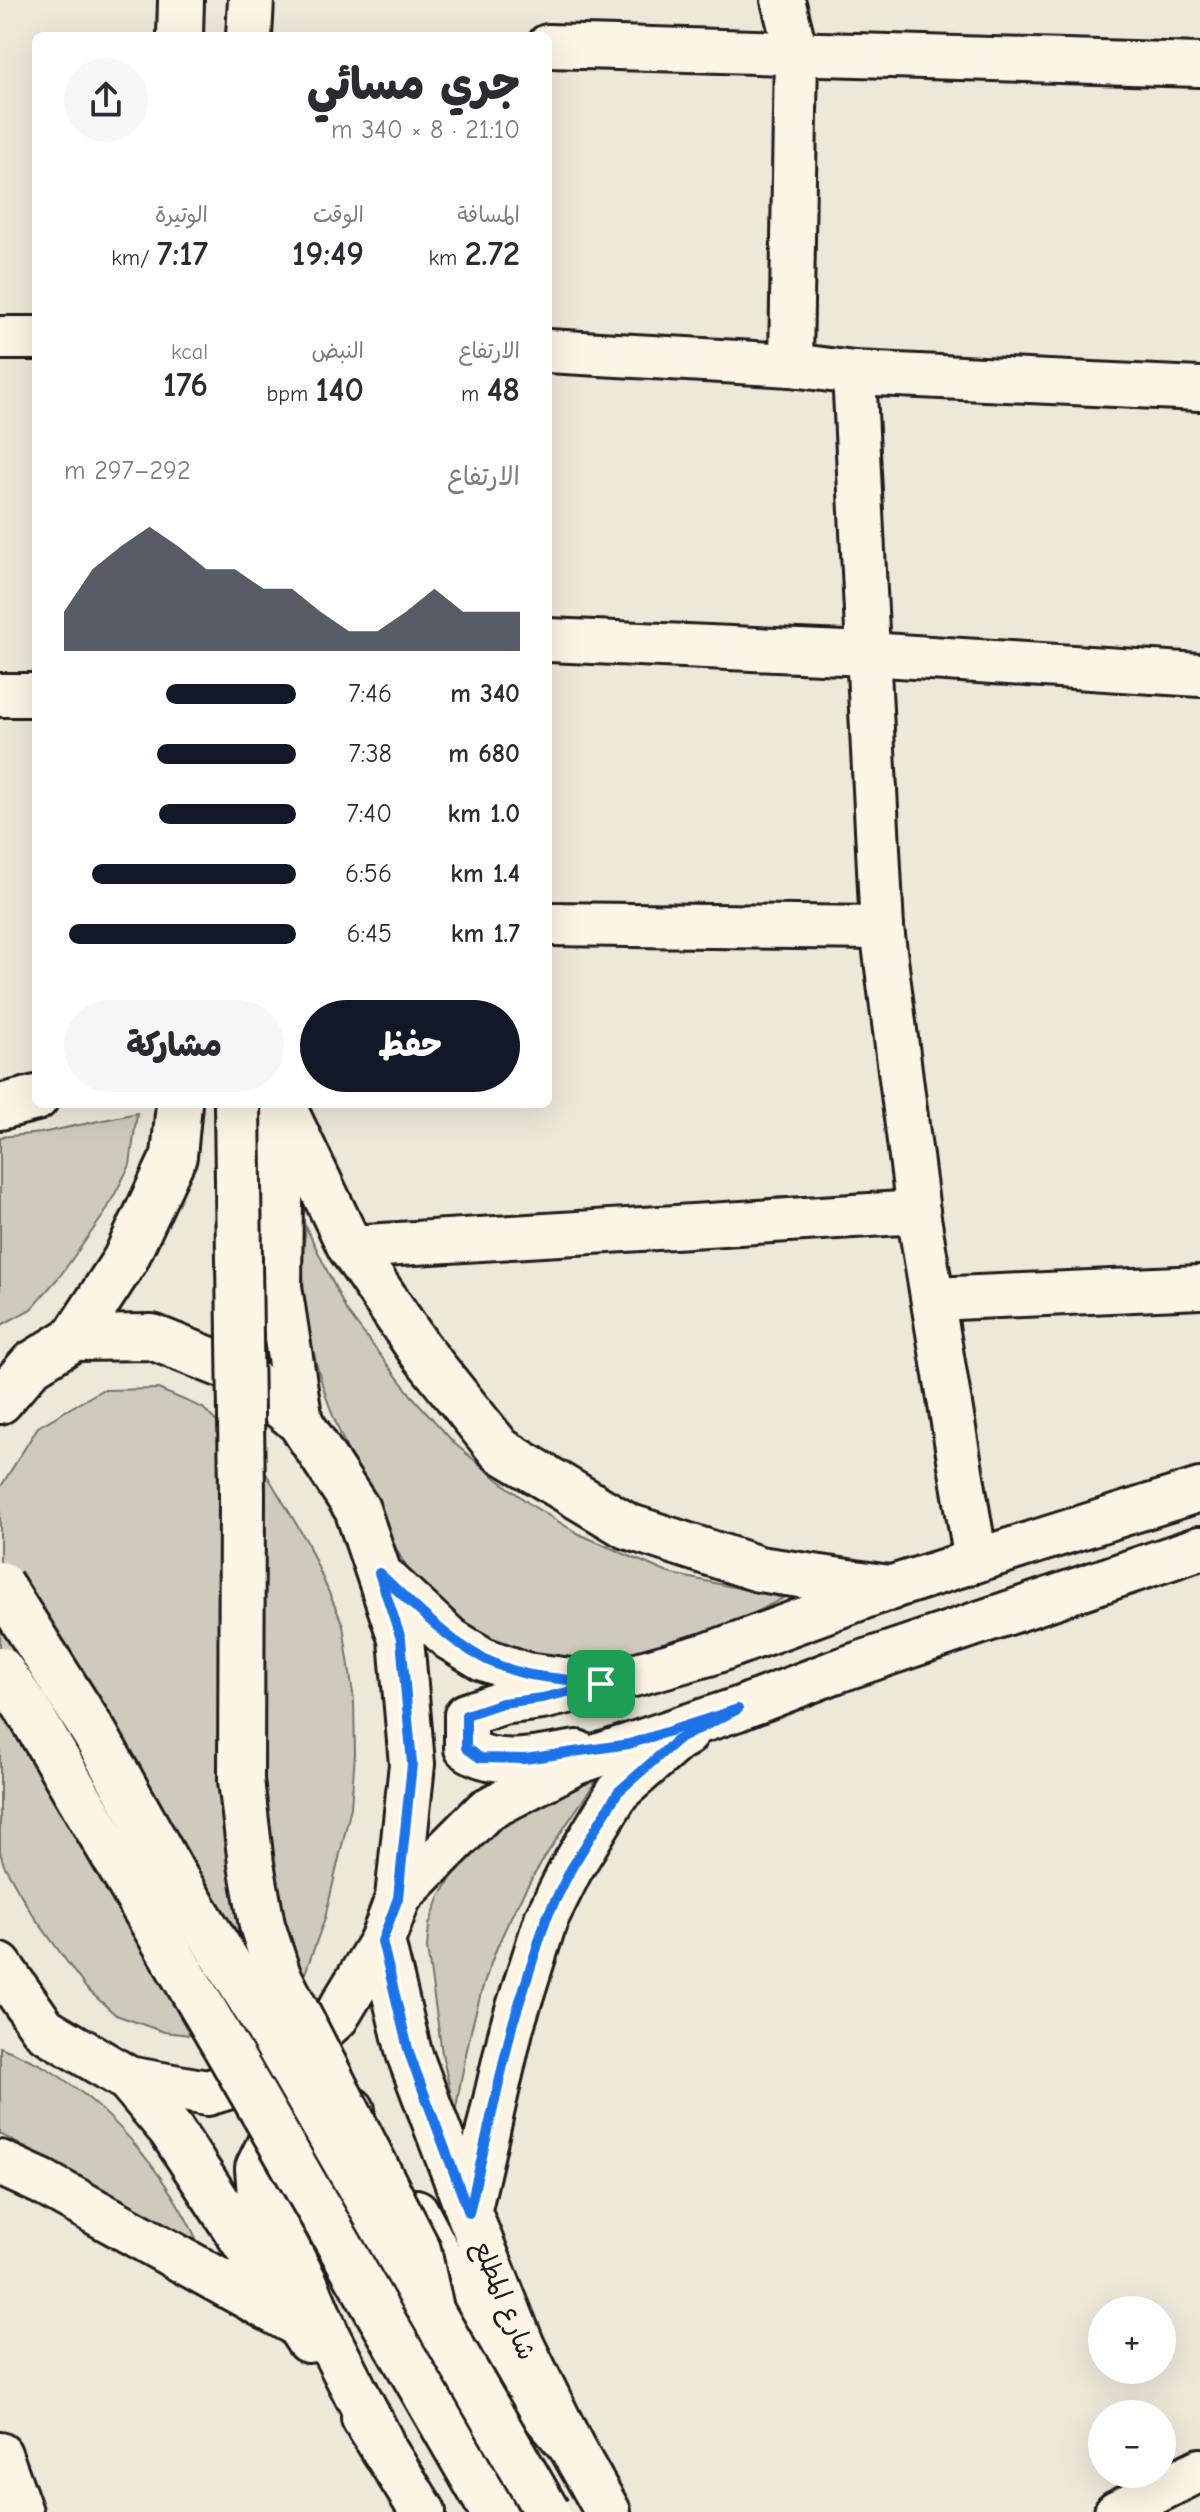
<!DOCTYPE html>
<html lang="ar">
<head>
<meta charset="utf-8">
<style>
  body { margin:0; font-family:"Comic Neue","Playpen Sans Arabic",sans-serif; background:#f7f7f7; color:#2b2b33; direction:rtl; height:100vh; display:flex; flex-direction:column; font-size:30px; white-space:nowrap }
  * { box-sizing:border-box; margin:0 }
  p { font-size:26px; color:#7c7c81 }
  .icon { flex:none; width:44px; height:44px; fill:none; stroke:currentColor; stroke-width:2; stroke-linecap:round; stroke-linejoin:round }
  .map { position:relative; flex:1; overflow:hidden; direction:ltr }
  .sheet { position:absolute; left:32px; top:32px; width:520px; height:1076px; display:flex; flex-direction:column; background:#fff; border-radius:12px; box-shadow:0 8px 32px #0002; direction:rtl }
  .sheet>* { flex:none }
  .controls { position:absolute; left:1088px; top:2296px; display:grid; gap:16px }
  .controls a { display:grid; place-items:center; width:88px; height:88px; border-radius:50%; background:#fff; box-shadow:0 8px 32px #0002; font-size:40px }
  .pin { position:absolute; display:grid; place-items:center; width:68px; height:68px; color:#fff; margin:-34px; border-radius:16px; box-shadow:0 4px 12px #0006 }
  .round { display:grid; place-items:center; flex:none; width:84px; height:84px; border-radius:42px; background:#f7f7f7 }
  .overview { display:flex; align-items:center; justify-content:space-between; height:136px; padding:0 32px }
  h1 { font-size:44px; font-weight:800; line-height:60px }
  .stats { display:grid; grid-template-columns:repeat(3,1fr); gap:12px; height:136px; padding:8px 32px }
  .stats div { display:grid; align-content:center }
  .stats b { font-size:34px; font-weight:800 }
  .stats small { font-size:22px; font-weight:400 }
  .stats p { font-size:22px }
  .chart { height:224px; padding:16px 32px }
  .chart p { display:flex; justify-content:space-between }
  .chart svg { width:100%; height:144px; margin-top:8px; fill:#111827; opacity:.7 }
  .cta { display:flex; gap:16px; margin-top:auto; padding:16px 32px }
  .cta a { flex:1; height:92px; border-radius:48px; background:#111827; color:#fff; font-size:32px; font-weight:800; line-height:92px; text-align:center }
  .cta a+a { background:#f7f7f7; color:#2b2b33 }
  ul { padding:0 32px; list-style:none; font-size:26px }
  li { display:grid; grid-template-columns:128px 96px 1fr; align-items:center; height:60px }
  li i { height:20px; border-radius:10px; background:#111827 }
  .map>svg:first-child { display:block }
  .green { fill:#cfcabd; stroke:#76736c; stroke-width:2 }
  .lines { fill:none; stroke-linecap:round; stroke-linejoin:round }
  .minor-casing { stroke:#1c1c1c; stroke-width:48 }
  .major-casing { stroke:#1c1c1c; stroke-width:50 }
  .highway-casing { stroke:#1c1c1c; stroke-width:50 }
  .minor { stroke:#fcf5e5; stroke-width:42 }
  .major { stroke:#fcf5e5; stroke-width:44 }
  .highway { stroke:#fcf5e5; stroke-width:44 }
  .major-bridge-casing { stroke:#1c1c1c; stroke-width:50; stroke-linecap:butt }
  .highway-bridge-casing { stroke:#1c1c1c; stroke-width:50; stroke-linecap:butt }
  .major-bridge { stroke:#fcf5e5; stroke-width:44 }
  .highway-bridge { stroke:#fcf5e5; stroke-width:44 }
  .route-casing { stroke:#fff; stroke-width:16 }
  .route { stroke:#1a73e8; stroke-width:10 }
  .labels { text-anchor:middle; stroke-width:6; stroke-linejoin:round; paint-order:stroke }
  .street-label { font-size:26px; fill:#1c1c1c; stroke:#fcf5e5 }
</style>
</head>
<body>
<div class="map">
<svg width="1200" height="2512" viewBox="0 0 1200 2512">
  <rect width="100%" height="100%" fill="#eee8d9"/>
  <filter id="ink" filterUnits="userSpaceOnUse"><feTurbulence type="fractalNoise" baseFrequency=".0125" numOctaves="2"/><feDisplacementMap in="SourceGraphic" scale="16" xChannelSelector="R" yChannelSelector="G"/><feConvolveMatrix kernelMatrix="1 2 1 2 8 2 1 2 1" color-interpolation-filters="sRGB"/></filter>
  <g filter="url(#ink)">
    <g class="green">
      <path d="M137 1113 130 1165 105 1213 60 1276 31 1309 0 1326V1137L41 1133Z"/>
      <path d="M306 1227 346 1310 374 1347 411 1395 455 1444 496 1478 531 1505 579 1534 668 1573 783 1598C762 1609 740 1621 718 1630 665 1652 595 1663 539 1655 516 1652 491 1639 471 1627 450 1614 427 1597 412 1576 391 1544 376 1507 359 1473 322 1403 293 1306 306 1227Z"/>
      <path d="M158 1389 203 1408 264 1470 307 1542 343 1625 354 1701 355 1753 351 1807 325 1918 304 1976 272 2011 245 2027 198 2036 164 2032 116 2015 86 1988 30 1911 4 1865 0 1852V1488L38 1427 102 1390Z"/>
      <path d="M601 1774C568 1822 532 1872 507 1925 478 1985 466 2049 455 2114L442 2053 427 1948 429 1925 440 1896 457 1869 512 1816Z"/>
      <path d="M0 2047C17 2054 35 2061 51 2071 117 2112 174 2184 204 2256L99 2188 0 2134Z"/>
    </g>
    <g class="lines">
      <g class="minor-casing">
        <g id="minor">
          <path d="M783 0 796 52 791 365"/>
          <path d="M548 46 1200 65"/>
          <path d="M0 338H36"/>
          <path d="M548 351 791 365 854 373 1200 389"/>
          <path d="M854 373 882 928 918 1212 976 1561"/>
          <path d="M548 640 867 654 1200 675"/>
          <path d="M0 695H36"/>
          <path d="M548 924 882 928"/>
          <path d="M350 1247 918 1212"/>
          <path d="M933 1299 1200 1287"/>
          <path d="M379 1573 450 1639 483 1659 526 1674 601 1684 709 1654 889 1588 1200 1490"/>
          <path d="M572 1691 542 1698 502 1703 466 1715V1748C496 1770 542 1757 577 1752"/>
          <path d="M398 1898 486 1810 576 1763 738 1709 834 1672 1200 1548"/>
          <path d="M469 2213 512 2026 546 1919 571 1869 618 1792 677 1740 686 1735"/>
          <path d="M0 2454 21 2512"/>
          <path d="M1116 2512 1200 2470"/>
        </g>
      </g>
      <g class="major-casing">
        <g id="major">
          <path d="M0 1107 36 1098"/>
          <path d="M0 1401 32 1364 74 1338 152 1337 240 1372 300 1422 357 1509 401 1639 412 1764 398 1898 382 1941 336 2017 273 2073 207 2093 128 2079 44 2029 0 1966"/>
          <path d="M382 1941 409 2053 469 2213 522 2346 571 2446 608 2512"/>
          <path d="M128 2079 171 2130 308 2340"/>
          <path d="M352 2110 318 2107 295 2119 273 2137 258 2168 260 2196 305 2283 328 2338 381 2442"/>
          <path d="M0 2163 42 2182 290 2320"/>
          <path d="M416 2212 468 2311 518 2383 571 2446"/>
          <path d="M364 2418 423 2512"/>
        </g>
      </g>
      <g class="highway-casing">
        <g id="highway">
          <path d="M180 36 181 0"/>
          <path d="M249 36 251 0"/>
          <path d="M282 1104 350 1247 420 1350 500 1450 627 1526 759 1569 889 1588"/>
          <path d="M281 1114 279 1287 300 1422"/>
          <path d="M74 1338 125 1260 174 1156 179 1104"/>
        </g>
      </g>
      <use href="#minor" class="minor"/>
      <use href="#major" class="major"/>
      <use href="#highway" class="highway"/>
      <g class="major-bridge-casing">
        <g id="major-bridge">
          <path d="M0 1584 95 1734 173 1874 267 2026 547 2512"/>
          <path d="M0 1669 28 1710 228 2051 493 2512"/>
        </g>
      </g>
      <g class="highway-bridge-casing">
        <path id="highway-bridge" d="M237 1104 242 1494 241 1780 251 1864 262 1925 278 1975 418 2250 431 2309"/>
      </g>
      <use href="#major-bridge" class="major-bridge"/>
      <use href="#highway-bridge" class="highway-bridge"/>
    </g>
  </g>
  <g class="lines" filter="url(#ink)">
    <g class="route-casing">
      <path id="route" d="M379 1573C424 1615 464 1660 526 1674 551 1679 576 1680 601 1684L542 1698 502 1703 466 1715V1748L480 1758 525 1759 629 1744 738 1709 677 1740 618 1792 571 1869 546 1919 512 2026 469 2213 409 2053 382 1941 398 1898 412 1764 401 1639Z"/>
    </g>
    <use href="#route" class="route"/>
  </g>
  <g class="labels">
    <g class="street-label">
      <text transform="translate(505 2300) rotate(68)" y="9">شارع المطلع</text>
    </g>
  </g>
</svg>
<div class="controls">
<a>+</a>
<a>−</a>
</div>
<div class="pin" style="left:601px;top:1684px;background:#1e9e55"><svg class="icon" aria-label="arrive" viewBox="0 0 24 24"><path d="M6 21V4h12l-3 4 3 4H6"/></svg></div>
<section class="sheet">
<div class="overview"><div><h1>جري مسائي</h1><p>21:10 · 8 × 340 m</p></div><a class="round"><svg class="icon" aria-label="share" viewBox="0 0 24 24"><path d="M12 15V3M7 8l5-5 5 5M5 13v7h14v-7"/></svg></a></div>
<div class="stats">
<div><p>المسافة</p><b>2.72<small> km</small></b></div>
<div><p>الوقت</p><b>19:49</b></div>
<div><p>الوتيرة</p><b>7:17<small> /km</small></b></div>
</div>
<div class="stats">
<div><p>الارتفاع</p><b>48<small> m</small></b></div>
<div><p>النبض</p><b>140<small> bpm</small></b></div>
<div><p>kcal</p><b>176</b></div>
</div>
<div class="chart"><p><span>الارتفاع</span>292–297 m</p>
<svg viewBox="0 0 160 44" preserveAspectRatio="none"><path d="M0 44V32L10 19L20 12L30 6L40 12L50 19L60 19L70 25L80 25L90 32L100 38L110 38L120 32L130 25L140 32L150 32L160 32V44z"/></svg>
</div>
<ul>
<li><b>340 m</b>7:46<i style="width:56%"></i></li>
<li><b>680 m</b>7:38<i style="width:60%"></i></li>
<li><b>1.0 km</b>7:40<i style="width:59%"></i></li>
<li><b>1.4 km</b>6:56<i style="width:88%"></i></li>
<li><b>1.7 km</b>6:45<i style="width:98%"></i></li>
</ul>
<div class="cta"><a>حفظ</a><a>مشاركة</a></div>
</section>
</div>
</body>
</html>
